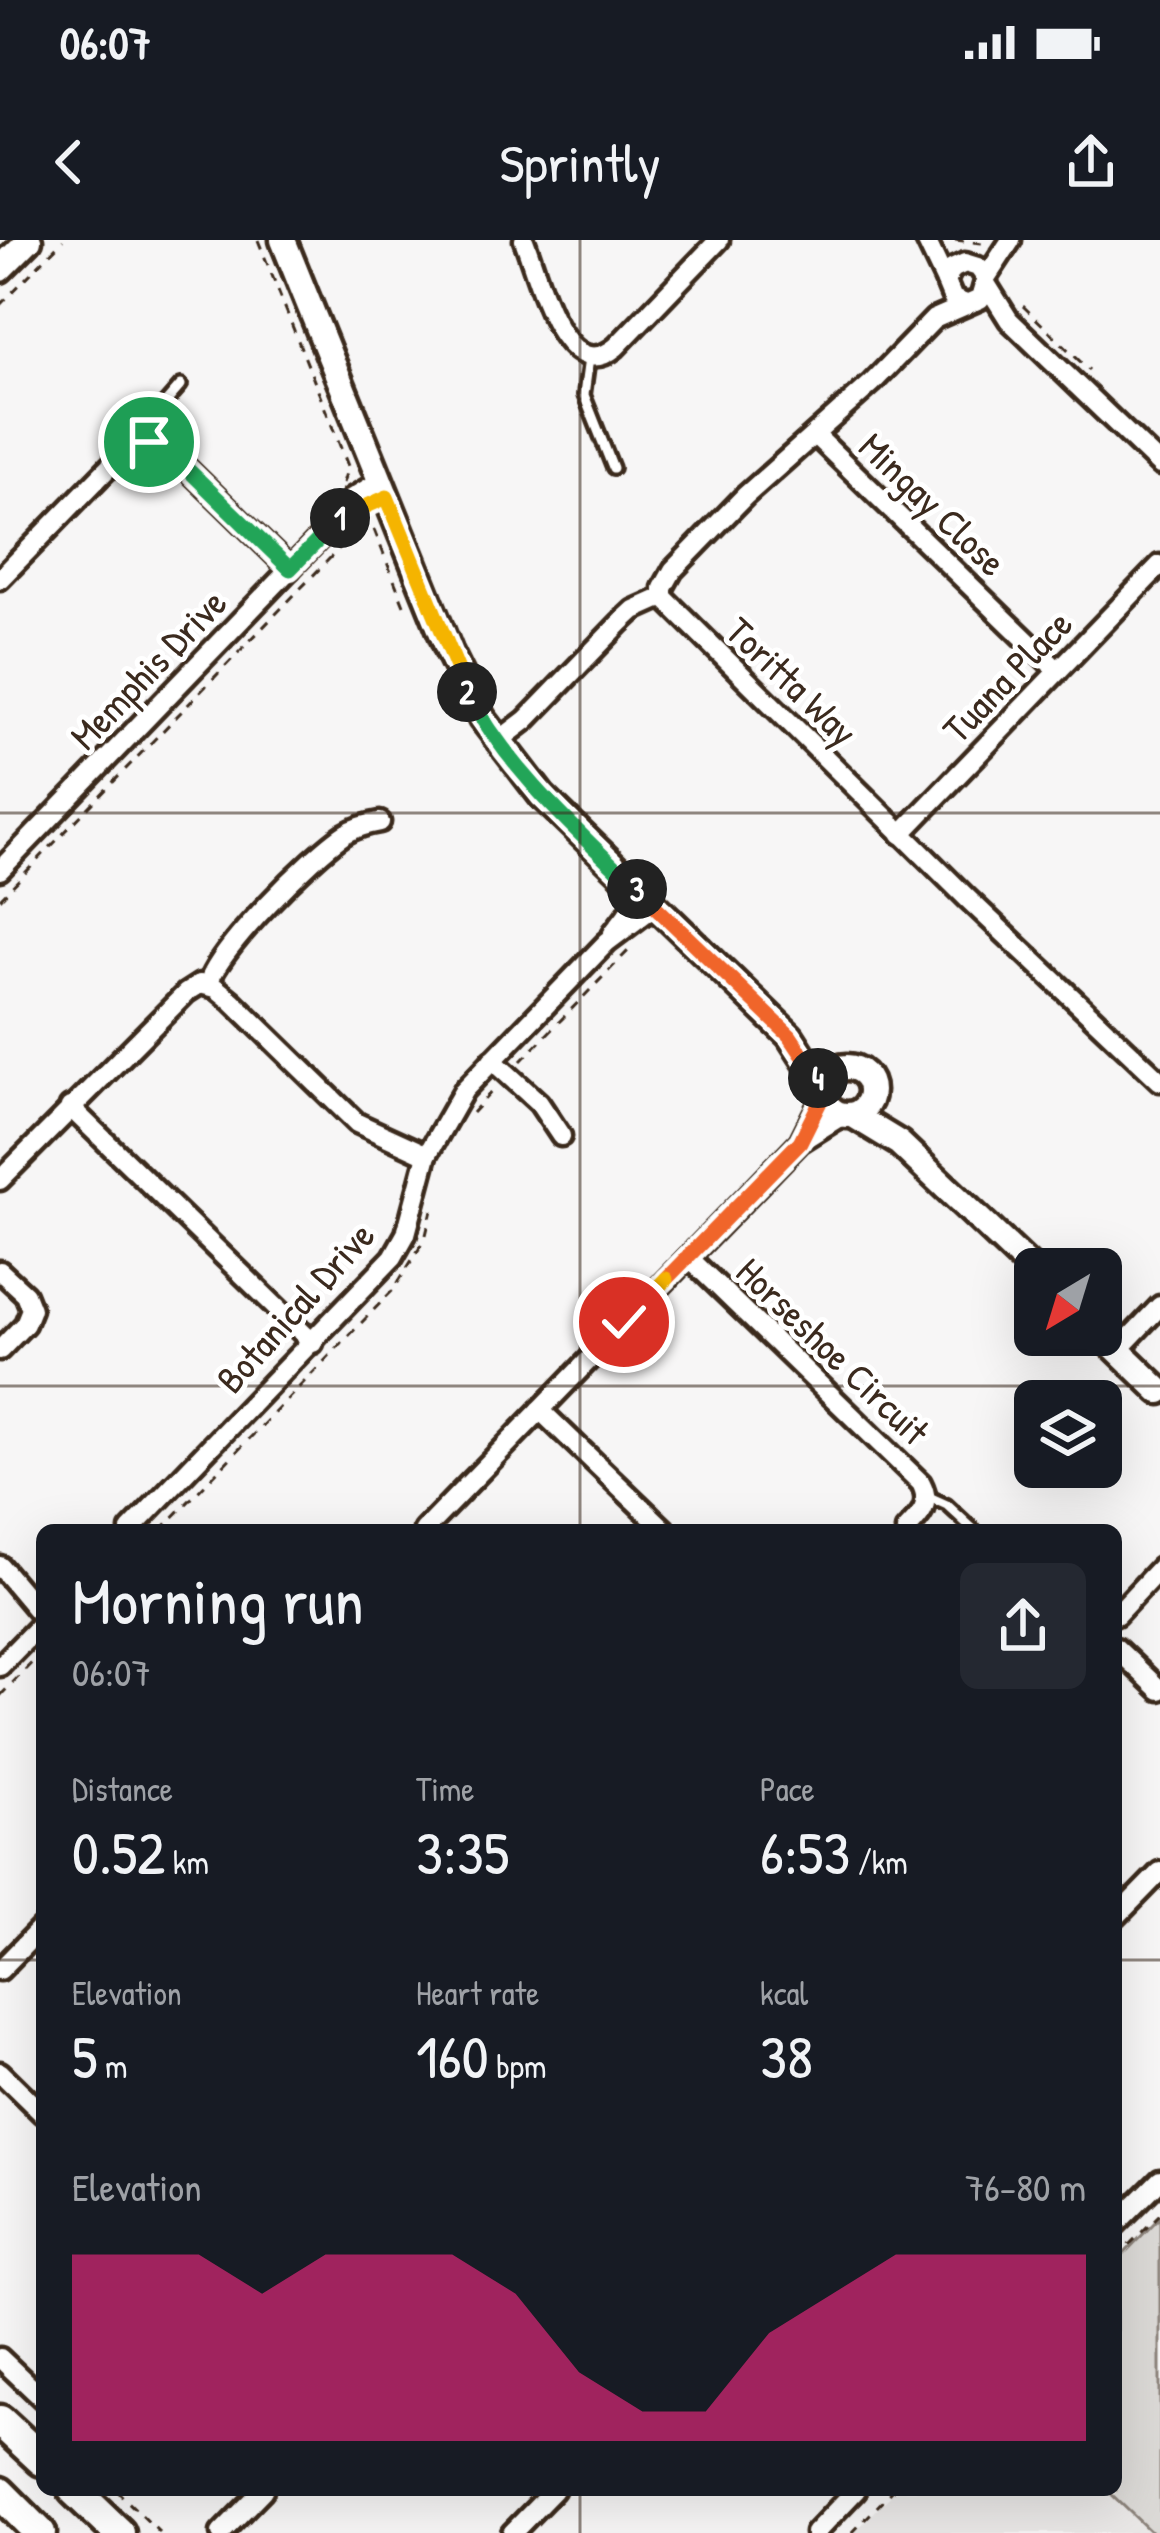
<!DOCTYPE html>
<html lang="en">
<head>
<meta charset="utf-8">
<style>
  body { margin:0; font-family:"Patrick Hand",sans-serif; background:#242831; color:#f1f3f6; height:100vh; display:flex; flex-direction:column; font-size:45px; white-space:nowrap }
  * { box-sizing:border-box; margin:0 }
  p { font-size:39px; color:#9ea1a6 }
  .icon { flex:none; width:66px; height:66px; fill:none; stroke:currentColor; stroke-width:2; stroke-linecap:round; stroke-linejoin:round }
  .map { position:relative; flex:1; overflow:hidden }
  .side { position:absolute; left:36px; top:1284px; width:1086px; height:972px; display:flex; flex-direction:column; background:#171b24; border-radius:18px; box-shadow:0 12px 48px #0002 }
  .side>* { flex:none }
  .needle { width:78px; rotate:218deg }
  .fabs { position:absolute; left:1014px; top:1008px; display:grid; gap:24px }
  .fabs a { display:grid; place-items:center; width:108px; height:108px; border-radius:18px; background:#171b24; box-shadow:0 12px 48px #0002; font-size:60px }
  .pin { position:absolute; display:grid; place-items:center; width:102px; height:102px; color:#fff; margin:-51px; border:6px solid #fff; border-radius:50%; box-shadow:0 3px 12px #0007 }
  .km { position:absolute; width:60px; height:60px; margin:-30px; border-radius:50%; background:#222; color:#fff; font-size:33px; line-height:60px; text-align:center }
  .round { display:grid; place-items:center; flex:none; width:126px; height:126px; border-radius:18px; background:#242831 }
  .headline { display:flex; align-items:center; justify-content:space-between; height:204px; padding:0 36px }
  h1 { font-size:66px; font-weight:600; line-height:90px }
  .metrics { display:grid; grid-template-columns:repeat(3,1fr); gap:18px; height:204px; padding:12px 36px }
  .metrics div { display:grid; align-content:center }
  .metrics b { font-size:60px; font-weight:600 }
  .metrics small { font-size:33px; font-weight:400 }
  .metrics p { font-size:33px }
  .chart { height:336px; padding:24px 36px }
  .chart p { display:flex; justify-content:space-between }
  .chart svg { width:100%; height:216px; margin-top:12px; fill:#db2777; opacity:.7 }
  .status { display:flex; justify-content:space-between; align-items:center; height:84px; padding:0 60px; background:#171b24; direction:ltr }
  .status svg { height:33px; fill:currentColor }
  header { display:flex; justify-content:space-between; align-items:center; height:156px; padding:0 36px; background:#171b24; font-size:54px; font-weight:600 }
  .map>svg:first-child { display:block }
  .built { fill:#e9e7e6 }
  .park { fill:#dbd9d6; stroke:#8b827a; stroke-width:3 }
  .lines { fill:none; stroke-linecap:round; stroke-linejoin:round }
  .service-casing { stroke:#3b2a1e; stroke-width:18 }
  .minor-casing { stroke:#3b2a1e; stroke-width:27 }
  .tertiary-casing { stroke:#3b2a1e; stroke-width:33 }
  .trunk-casing { stroke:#3b2a1e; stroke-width:39 }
  .path { stroke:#3b2a1e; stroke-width:3; stroke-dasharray:9 9; stroke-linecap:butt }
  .service { stroke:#fff; stroke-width:9 }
  .minor { stroke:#fff; stroke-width:18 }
  .tertiary { stroke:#fff; stroke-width:24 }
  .trunk { stroke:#fff; stroke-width:30 }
  .split-1-casing { stroke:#fff; stroke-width:24 }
  .split-2-casing { stroke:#fff; stroke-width:24 }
  .split-3-casing { stroke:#fff; stroke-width:24 }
  .split-4-casing { stroke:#fff; stroke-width:24 }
  .split-5-casing { stroke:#fff; stroke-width:24 }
  .split-6-casing { stroke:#fff; stroke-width:24 }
  .split-1 { stroke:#22a559; stroke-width:15 }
  .split-2 { stroke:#f5b400; stroke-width:15 }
  .split-3 { stroke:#22a559; stroke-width:15 }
  .split-4 { stroke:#f0652b; stroke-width:15 }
  .split-5 { stroke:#f0652b; stroke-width:15 }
  .split-6 { stroke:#f5b400; stroke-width:15 }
  .grid { fill:none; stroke:#3b2a1e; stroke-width:3; stroke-opacity:0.55 }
  .labels { text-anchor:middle; stroke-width:10; stroke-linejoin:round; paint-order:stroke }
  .street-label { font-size:39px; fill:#3b2a1e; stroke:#fff }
</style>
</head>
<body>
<div class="status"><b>06:07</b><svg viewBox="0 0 49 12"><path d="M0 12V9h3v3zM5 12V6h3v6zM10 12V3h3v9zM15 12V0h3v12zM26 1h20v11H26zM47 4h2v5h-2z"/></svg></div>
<header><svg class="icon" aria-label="back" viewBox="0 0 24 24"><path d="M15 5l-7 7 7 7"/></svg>Sprintly<svg class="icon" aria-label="share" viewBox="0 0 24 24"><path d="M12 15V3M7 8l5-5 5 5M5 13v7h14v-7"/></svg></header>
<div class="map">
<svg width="1160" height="2293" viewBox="0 0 1160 2293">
  <rect width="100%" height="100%" fill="#f7f6f6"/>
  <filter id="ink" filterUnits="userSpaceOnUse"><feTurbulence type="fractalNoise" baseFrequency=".00833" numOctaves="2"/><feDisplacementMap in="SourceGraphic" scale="24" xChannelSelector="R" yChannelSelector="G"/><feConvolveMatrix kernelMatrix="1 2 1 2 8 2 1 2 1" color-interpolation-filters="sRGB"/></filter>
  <g filter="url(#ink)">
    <path class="built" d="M896 2250H1107L1152 2293H854Z"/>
    <path class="park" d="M1160 1977V2293H1152L1107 2250H1116V2022Z"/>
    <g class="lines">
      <g class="service-casing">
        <g id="service">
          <path d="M589 118 584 155 613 228"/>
          <path d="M149 201 154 176 181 145"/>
          <path d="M927 1256 947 1265 974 1290"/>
        </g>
      </g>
      <g class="minor-casing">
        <g id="minor">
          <path d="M524 0C538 35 564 150 616 107L719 0"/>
          <path d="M926 0 946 42"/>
          <path d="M986 38 1011 0"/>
          <path d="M987 45 1009 80 1160 225"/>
          <path d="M966 64 953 59 946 42 952 29 965 23 978 27 986 38 980 59 934 79 872 143 745 256 673 330 663 348V357L968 659 1160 841"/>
          <path d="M815 195 1058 431"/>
          <path d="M0 339 119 217 133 205 149 202 172 214 290 329"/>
          <path d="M497 502 526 480 620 383 634 370 663 357"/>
          <path d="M901 594 1160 325"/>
          <path d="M0 630 344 273 352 258 380 241"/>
          <path d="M613 693 643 654"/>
          <path d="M208 745C217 710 313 615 345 594 356 587 368 584 380 582"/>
          <path d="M492 820 539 863 561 896"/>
          <path d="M70 867 313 1103"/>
          <path d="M802 898 823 856"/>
          <path d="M0 940 186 753 200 744 216 748 232 761 357 883 427 915"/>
          <path d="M688 1017 921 1243C932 1264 921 1275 906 1290"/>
          <path d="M0 1031 25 1054 31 1069 25 1084 0 1110"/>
          <path d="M1118 1110 1160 1066"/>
          <path d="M540 1170 665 1290"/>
          <path d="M130 1290 393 1017 406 994 427 915 464 850 607 702 655 666"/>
          <path d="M424 1290 800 902 843 875"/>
          <path d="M0 1326 42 1376"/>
          <path d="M1116 1375 1160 1328"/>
          <path d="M1116 1408 1160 1450"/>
          <path d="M0 1426 42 1383"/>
          <path d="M1116 1677 1160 1632"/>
          <path d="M0 1730 42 1687"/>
          <path d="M0 1832 42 1873"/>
          <path d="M1116 1984 1160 1940"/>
          <path d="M0 2118 42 2158"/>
          <path d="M221 2293 263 2250"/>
          <path d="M512 2293 554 2250"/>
          <path d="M815 2293 856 2250"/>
        </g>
      </g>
      <g class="tertiary-casing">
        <g id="tertiary">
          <path d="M283 0 449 411 482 478 542 556 790 796 822 846"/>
          <path d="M0 29 29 0"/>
          <circle cx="847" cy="851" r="24"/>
          <path d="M853 875 899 903 1035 1032"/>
          <path d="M1101 1094 1160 1151"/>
        </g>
      </g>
      <g class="trunk-casing">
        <g id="trunk">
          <path d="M0 2181 42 2220"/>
          <path d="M74 2250 119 2293"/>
          <path d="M0 2253 40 2293"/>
        </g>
      </g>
      <g class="path">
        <path d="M258 0 348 226 343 243"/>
        <path d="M955 0 982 3 986 7"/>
        <path d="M0 65 63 0"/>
        <path d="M1023 66 1089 130"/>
        <path d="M358 286 373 287 404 365"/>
        <path d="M0 659 360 287"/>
        <path d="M521 821 632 707"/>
        <path d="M472 873 494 849"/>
        <path d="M426 995 432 970"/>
        <path d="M161 1290 394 1049 422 1004"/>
        <path d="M0 1456 42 1412"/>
        <path d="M1116 2018 1160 1974"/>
        <path d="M116 2250 160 2293"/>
        <path d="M852 2293 893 2250"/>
      </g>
      <use href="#service" class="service"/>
      <use href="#minor" class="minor"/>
      <use href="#tertiary" class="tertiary"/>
      <use href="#trunk" class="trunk"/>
    </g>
  </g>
  <g class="lines" filter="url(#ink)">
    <g class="split-1-casing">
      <path id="split-1" d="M149 202 172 214 290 329 340 278"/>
    </g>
    <g class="split-2-casing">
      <path id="split-2" d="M340 278 387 257 467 452"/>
    </g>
    <g class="split-3-casing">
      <path id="split-3" d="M467 452C509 530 574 588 637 649"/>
    </g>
    <g class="split-4-casing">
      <path id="split-4" d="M637 649 790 796 818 838"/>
    </g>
    <g class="split-5-casing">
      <path id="split-5" d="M666 1039 800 902 823 856 818 838"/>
    </g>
    <g class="split-6-casing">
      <path id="split-6" d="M624 1082 666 1039"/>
    </g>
    <use href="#split-1" class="split-1"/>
    <use href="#split-2" class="split-2"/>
    <use href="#split-3" class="split-3"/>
    <use href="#split-4" class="split-4"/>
    <use href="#split-5" class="split-5"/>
    <use href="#split-6" class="split-6"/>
  </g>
  <path class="grid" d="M580 0V1290M0 573H1160M0 1146H1160M0 1720H42M1116 1720H1160M580 2250V2293"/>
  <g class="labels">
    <g class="street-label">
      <text transform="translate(933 264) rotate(44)" y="14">Mingay Close</text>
      <text transform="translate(148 429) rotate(-46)" y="14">Memphis Drive</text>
      <text transform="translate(1007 436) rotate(-46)" y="14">Tuana Place</text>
      <text transform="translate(792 441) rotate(44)" y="14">Toritta Way</text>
      <text transform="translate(295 1067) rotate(-48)" y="14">Botanical Drive</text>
      <text transform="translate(833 1111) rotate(44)" y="14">Horseshoe Circuit</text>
    </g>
  </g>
</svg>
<div class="fabs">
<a><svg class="needle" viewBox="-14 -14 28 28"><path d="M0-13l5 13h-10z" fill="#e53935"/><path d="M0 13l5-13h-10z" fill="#9ea1a6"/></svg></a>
<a><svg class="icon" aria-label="layers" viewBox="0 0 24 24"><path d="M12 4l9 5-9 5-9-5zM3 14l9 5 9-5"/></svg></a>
</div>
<div class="pin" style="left:149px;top:202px;background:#1e9e55"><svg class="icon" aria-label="arrive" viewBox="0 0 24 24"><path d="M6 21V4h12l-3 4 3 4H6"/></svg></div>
<div class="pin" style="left:624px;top:1082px;background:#d93025"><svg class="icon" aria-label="check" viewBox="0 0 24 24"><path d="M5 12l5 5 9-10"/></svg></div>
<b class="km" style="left:340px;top:278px">1</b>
<b class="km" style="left:467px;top:452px">2</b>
<b class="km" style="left:637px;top:649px">3</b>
<b class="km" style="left:818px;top:838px">4</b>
<section class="side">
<div class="headline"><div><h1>Morning run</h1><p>06:07</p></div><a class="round"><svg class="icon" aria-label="share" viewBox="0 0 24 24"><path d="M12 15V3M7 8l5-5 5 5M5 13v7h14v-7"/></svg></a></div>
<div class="metrics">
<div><p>Distance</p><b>0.52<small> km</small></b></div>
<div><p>Time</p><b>3:35</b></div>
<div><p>Pace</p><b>6:53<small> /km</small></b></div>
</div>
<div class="metrics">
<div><p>Elevation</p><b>5<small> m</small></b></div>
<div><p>Heart rate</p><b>160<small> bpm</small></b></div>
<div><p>kcal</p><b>38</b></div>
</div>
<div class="chart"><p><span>Elevation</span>76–80 m</p>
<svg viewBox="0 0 160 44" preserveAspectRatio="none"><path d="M0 44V6L10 6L20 6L30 14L40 6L50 6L60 6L70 14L80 30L90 38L100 38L110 22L120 14L130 6L140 6L150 6L160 6V44z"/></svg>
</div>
</section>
</div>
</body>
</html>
